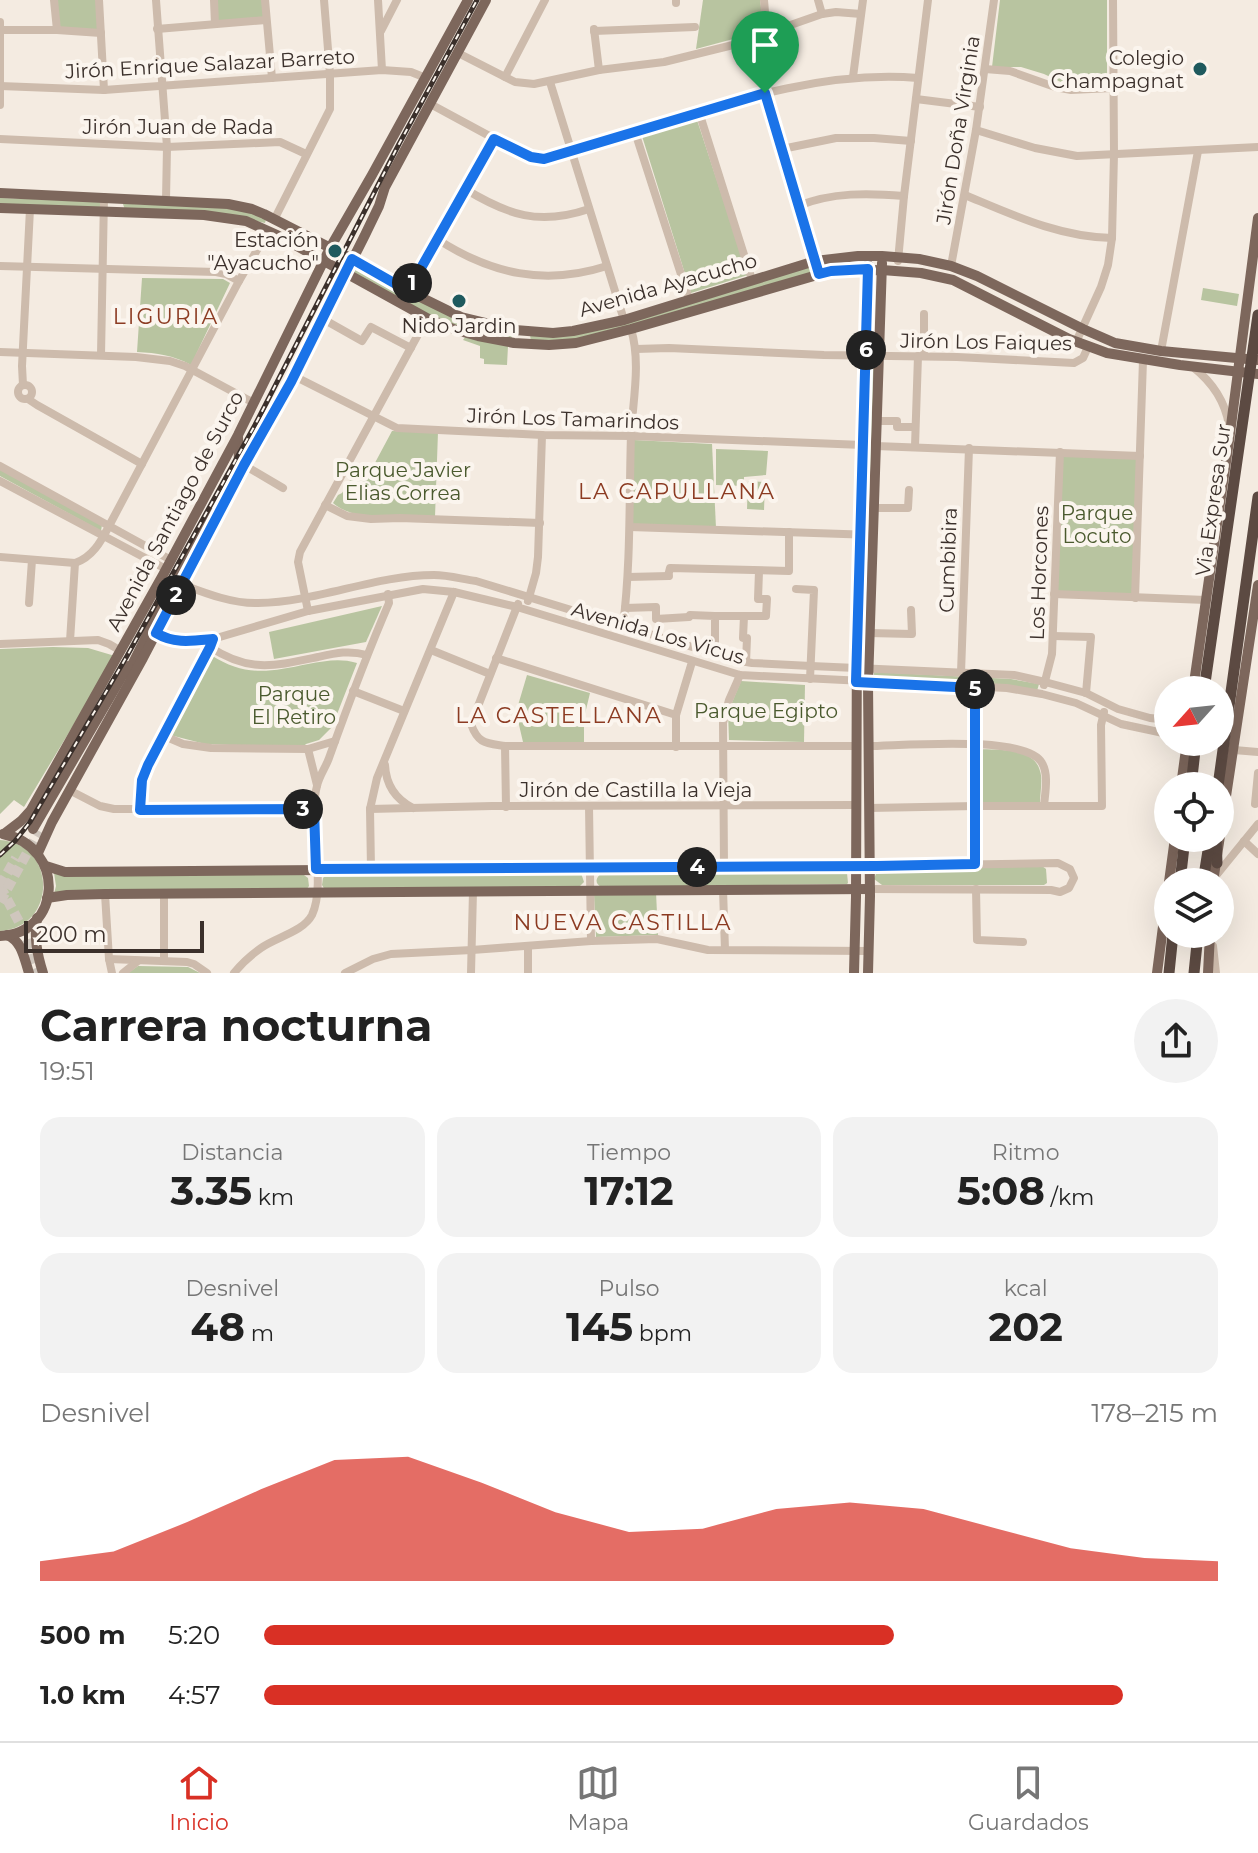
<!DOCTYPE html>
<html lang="es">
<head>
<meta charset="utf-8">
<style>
  body { margin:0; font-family:Montserrat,sans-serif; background:#f2f2f2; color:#222; height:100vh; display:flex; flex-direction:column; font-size:30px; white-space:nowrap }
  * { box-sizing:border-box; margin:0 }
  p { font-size:26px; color:#767676 }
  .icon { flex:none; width:44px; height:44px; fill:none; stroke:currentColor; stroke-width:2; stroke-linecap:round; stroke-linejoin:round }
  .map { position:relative; height:973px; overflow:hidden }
  .sheet { display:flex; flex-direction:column; background:#fff; flex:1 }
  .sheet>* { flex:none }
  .needle { width:52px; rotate:243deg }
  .controls { position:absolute; left:1154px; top:676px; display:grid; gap:16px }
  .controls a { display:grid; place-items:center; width:80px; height:80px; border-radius:50%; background:#fff; box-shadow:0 8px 32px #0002; font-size:40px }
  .scale { position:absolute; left:24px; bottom:20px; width:180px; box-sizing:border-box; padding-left:8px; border:4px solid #3b302b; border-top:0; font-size:22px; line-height:28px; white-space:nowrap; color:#3b302b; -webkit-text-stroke:6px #fbf5ee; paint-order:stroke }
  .pin { position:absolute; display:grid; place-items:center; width:68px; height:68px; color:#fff; margin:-82px -34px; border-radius:50% 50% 50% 0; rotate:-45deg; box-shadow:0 0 8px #0007 }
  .pin .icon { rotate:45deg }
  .km { position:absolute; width:40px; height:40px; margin:-20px; border-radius:50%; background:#222; color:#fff; font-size:22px; line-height:40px; text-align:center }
  .round { display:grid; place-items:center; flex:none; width:84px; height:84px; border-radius:42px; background:#f2f2f2 }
  .head { display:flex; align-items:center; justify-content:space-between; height:136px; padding:0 40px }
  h1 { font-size:44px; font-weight:700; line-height:60px }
  .figures { display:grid; grid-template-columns:repeat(3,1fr); gap:12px; height:136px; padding:8px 40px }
  .figures div { display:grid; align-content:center; border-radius:20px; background:#f2f2f2; text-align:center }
  .figures b { font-size:40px; font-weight:700 }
  .figures small { font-size:22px; font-weight:400 }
  .figures p { font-size:22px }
  .chart { height:224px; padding:16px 40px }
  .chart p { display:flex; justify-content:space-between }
  .chart svg { width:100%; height:144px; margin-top:8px; fill:#d93025; opacity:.7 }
  ul { padding:0 40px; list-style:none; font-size:26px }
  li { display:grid; grid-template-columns:128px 96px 1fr; align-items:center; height:60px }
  li i { height:20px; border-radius:10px; background:#d93025 }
  .dock { display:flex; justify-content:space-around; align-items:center; height:112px; border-top:2px solid #e0e0e0; background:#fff; font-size:22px; color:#767676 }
  .dock a { display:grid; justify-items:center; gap:4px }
  .dock .selected { color:#d93025 }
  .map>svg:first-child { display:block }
  .green { fill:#b8c4a0 }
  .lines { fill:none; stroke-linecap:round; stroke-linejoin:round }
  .major-tunnel { stroke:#cfc6bd; stroke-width:10; stroke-dasharray:10 5; stroke-linecap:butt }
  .minor { stroke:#cdbbac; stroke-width:8 }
  .major { stroke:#7d675c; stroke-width:10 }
  .highway { stroke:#5c4a42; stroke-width:11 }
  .rail-casing { stroke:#3b302b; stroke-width:5 }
  .rail { stroke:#fbf5ee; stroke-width:2; stroke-dasharray:6; stroke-linecap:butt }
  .route-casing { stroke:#fff; stroke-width:16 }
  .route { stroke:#1a73e8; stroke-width:10 }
  .poi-dot { fill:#1f5a5e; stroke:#fbf5ee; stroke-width:3 }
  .labels { text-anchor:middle; stroke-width:8; stroke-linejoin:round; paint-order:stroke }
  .poi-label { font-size:20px; fill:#3b302b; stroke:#fbf5ee; text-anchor:end }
  .street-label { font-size:20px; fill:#3b302b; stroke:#fbf5ee }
  .park-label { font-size:20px; fill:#4a5a2e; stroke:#fbf5ee }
  .neighbourhood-label { font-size:22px; letter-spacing:2px; fill:#8c3b22; stroke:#fbf5ee }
</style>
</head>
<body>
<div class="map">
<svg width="1258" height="973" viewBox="0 0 1258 973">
  <rect width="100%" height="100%" fill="#f4ebe1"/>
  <g class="green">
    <path d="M54 0H99L101 33 57 30Z"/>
    <path d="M217 0H262L264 18 217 22Z"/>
    <path d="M703 0H760L764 27 737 38 696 49Z"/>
    <path d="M1000 0H1107V84L1063 83 1044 74 1021 67H992Z"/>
    <path d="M697 120 748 275 691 293 642 136Z"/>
    <path d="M0 198 102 201V209L0 205Z"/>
    <path d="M123 204C171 205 222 200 266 219L265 223 229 215 125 210Z"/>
    <path d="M814 262 816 273 571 342 531 341 530 335 573 332Z"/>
    <path d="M356 266 435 308 512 332V340L478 334 428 315 352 273Z"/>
    <path d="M142 278 223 279 230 283 191 365C173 355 157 353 137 352Z"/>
    <path d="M1203 288 1239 294 1237 306 1201 300Z"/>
    <path d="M466 336 508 346 507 365 484 364V359L480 358V346L463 340Z"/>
    <path d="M867 357H877L871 533H863Z"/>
    <path d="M392 431 438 432 435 517C406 517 355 523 333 503L338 495 342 493 357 469 369 474Z"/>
    <path d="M634 440 712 444 716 528 632 526Z"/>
    <path d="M716 449 768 451 766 475 744 477V486L716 485Z"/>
    <path d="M1063 455 1138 458 1132 596 1056 592Z"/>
    <path d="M0 467 102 525 101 531 0 476Z"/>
    <path d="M748 481 765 482 764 510 747 509Z"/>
    <path d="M382 606 366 642 274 659 269 632Z"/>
    <path d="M53 647 88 648 115 656 24 807 14 800 0 814V649Z"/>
    <path d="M211 655C245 677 269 672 308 664 326 661 339 658 357 663L332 727 319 740 306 744 302 748 205 744 170 735Z"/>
    <path d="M874 672 1011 679 1039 684 1037 691 874 679Z"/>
    <path d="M527 675 590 693 584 718V742H523L516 712Z"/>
    <path d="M741 681 805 685 804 742 729 740 728 712Z"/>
    <path d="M978 749C997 750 1034 747 1040 771 1043 780 1040 793 1040 803L979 804Z"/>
    <path d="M0 840C57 844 58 927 0 931Z"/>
    <path d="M1042 866 1046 869 1047 883 1044 885H882L874 879 877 871Z"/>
    <path d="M845 870 847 873 848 883 847 884 601 887C594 883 596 877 602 873Z"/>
    <path d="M54 873 304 875 308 878 309 886 306 890 54 894 56 886Z"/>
    <path d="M581 873 584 882 579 887 325 890 322 885 323 878 326 875Z"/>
    <path d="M656 892 658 935 596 937 594 894Z"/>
    <path d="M138 966 188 967 200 973H128Z"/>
  </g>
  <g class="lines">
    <g class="major-tunnel">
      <path d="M0 886 25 933 37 973"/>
      <path d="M0 886 16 858"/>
      <path d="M0 902 39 831"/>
    </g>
    <g class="minor">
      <path d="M54 0 57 30"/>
      <path d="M99 0 104 90"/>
      <path d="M156 0 167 147 166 200"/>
      <path d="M214 0 215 24"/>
      <path d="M265 0 272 78"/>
      <path d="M378 0 382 70"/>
      <path d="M764 0 765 12 770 31"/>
      <path d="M818 0 822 14"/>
      <path d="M676 3V0"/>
      <path d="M0 22V105"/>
      <path d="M157 29 266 20"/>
      <path d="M594 29 599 70"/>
      <path d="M1 30H57L101 33"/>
      <path d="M381 31 397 0"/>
      <path d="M594 31 695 27"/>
      <path d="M462 55 515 82 534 84 599 70 664 62 733 45 822 14 836 12 861 14"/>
      <path d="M985 69 1010 71 1055 87 1071 90 1112 88"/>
      <path d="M505 77 545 0"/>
      <path d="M853 77 863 0"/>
      <path d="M550 82 624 320"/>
      <path d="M0 86 104 90 382 70 411 72 421 76"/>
      <path d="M765 93 819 274"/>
      <path d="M916 99 980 107"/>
      <path d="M434 106 519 152 531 157 544 159C574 154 603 142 632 133 725 104 819 70 918 78"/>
      <path d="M699 112 752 280"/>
      <path d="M976 130 1035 148 1077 156 1258 147"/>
      <path d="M635 132 689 299"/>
      <path d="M0 139 167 147 280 142 306 154"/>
      <path d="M782 149 836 138H874L911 141"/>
      <path d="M465 189C508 215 539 226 589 209"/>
      <path d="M965 195C1013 215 1059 237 1112 238"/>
      <path d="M798 206C832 192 869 193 904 196"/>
      <path d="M274 220 330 109V74L324 0"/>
      <path d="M437 239C491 274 545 286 607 266"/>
      <path d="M898 261 904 196 928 0"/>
      <path d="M0 266 216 272 226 274 239 281"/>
      <path d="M951 266 976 130 994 0"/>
      <path d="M408 291 494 139"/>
      <path d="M323 319 362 341 371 327 411 348"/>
      <path d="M1076 342 1101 287 1108 265 1112 238 1114 154 1113 0"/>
      <path d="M636 349 669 348 824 355 957 357 1074 363 1083 358 1088 347"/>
      <path d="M1161 351 1198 151"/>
      <path d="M0 352 136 357 170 361 185 366 254 403"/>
      <path d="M101 355 104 197"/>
      <path d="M924 356V314"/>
      <path d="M1193 367C1212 382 1225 401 1229 425"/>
      <path d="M294 376 397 428 542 435 631 436 863 445"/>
      <circle cx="25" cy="392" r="7"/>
      <path d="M23 385 22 366 30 209"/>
      <path d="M28 399 37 405 142 464"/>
      <path d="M877 421H897V427H915"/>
      <path d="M876 446 1140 456"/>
      <path d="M915 446 918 356"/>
      <path d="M244 465 283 488"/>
      <path d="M0 466 171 560"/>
      <path d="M0 481 166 569"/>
      <path d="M325 505 347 516 371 519 400 518 540 523"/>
      <path d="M874 508H908L909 490"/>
      <path d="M630 527 873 535"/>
      <path d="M0 557 75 563C93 557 101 541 109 526L239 281 268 231"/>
      <path d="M668 576 670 568 789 571V532"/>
      <path d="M628 577 669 576"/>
      <path d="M181 584C205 593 233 604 258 603 318 602 375 575 434 575 448 575 462 579 476 581L735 660 752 663 811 666 1014 675 1045 682 1086 693 1118 709 1150 718 1168 720"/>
      <path d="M796 589 814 590 810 679"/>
      <path d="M1054 594 1206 600"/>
      <path d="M1135 598 1143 360"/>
      <path d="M528 601 536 573 538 557 542 435"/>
      <path d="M29 603 32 560"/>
      <path d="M518 604 471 724C478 744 486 743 505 746H856"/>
      <path d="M625 608 656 607V619L689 617"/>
      <path d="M308 611 298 562 300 552 427 318"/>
      <path d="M690 615 715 616V654"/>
      <path d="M715 616H766L767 599H758L759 571"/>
      <path d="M744 616 743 638H747L746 662"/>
      <path d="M623 626C631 562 629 498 631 434 633 400 641 362 631 329"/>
      <path d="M156 633 171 640 189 642 213 639 308 611 423 589 454 592 517 607 740 675 1007 688 1042 694 1076 703 1121 724 1168 734"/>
      <path d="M869 633 912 634 911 610"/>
      <path d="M1053 636 1091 637 1086 693"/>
      <path d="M70 641 75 563"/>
      <path d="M0 644 98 640 109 644 121 651"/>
      <path d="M210 647C249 673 275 666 318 657 336 653 349 650 367 655"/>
      <path d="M431 650 490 674"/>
      <path d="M496 658 676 715"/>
      <path d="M961 673 969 448"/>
      <path d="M1044 685 1052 654 1060 452"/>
      <path d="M975 688V864"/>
      <path d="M353 691 404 711"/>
      <path d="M162 735 183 744 211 748 308 749 335 741"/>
      <path d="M505 746 506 807"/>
      <path d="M868 746C900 746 1026 734 1042 763 1049 775 1045 793 1044 806"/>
      <path d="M676 747V715L692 662"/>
      <path d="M308 749 317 785"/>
      <path d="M1234 750 1258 752"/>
      <path d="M385 765C386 785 395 799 413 808"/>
      <path d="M69 790 100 806 114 809H314"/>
      <path d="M1255 804 1258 773"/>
      <path d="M589 806 591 941"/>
      <path d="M869 808 976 806H1102L1101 725 1104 712"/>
      <path d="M370 809 492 806 856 805"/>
      <path d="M140 810 142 780 148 765 210 647 213 639"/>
      <path d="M1244 841 1258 854"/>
      <path d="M869 866 1058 863 1070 869 1074 878 1069 888 1060 892 1051 890 870 889"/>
      <path d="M724 867 723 723 729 700 740 675"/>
      <path d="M371 869 370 809 377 778 454 592"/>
      <path d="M1214 878 1258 824"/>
      <path d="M723 889 725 950"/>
      <path d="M976 889 977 940 1023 942"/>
      <path d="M105 894 109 959 112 973"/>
      <path d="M1213 946 1216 973"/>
      <path d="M528 947V973"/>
      <path d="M109 959 187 962 194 964 207 973"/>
      <path d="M164 961V894"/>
      <path d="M123 973 138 961"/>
      <path d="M234 973C242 963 251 955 261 948 276 937 303 932 312 915 327 883 307 822 317 786 319 776 326 767 329 758 348 705 367 654 389 603L388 594"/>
      <path d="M345 973 373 959 391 954 472 950 591 941 657 939 708 950 869 951"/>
      <path d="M471 973 473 891"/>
    </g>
    <g class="major">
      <path d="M0 193 228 204 252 209 264 214 352 259 408 291 461 317 515 330 553 333 573 331 624 320 815 261 858 256H882L919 259 951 266 977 276 1083 329 1115 343 1161 351 1258 360"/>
      <path d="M0 208 204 215 246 221 277 235 427 318 456 330 478 336 514 343 549 345 576 343 631 329 831 271 882 270 921 273 953 280 1069 339 1107 353 1180 365 1258 374"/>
      <path d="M238 437 239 462"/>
      <path d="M128 673 174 581 211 513"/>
      <path d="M1193 690 1229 441 1258 218"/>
      <path d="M1181 786 1187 742"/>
      <path d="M33 829 128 666"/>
      <path d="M4 834 21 821 31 810 163 575 238 435 330 248 372 175 468 0"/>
      <path d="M38 853 52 822 143 658 244 465 294 376 365 235 379 206 385 187 486 0"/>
      <path d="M46 866 65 872 869 866"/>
      <path d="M1169 882 1175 838"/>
      <path d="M1213 882 1258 585"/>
      <path d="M47 898 67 895 105 894 870 889"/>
      <path d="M37 918C34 938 37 954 43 973"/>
      <path d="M7 935C22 941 24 958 29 973"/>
      <path d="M0 936C62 934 67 847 3 834"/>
      <path d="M854 973 856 897 857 626 868 265"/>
      <path d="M868 973 870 896 868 683 882 263"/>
      <path d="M1157 973 1168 888"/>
      <path d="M1208 973 1210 934"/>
    </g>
    <g class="highway">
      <path d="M1204 690 1258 315"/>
      <path d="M1191 786 1196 742"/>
      <path d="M1218 786 1258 497"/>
      <path d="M1216 838 1217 863"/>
      <path d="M1180 882 1185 838"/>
      <path d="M1203 882 1210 838"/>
      <path d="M1169 973 1173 934"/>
      <path d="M1194 973 1198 934"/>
    </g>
    <g class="rail-casing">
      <path id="rail" d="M0 855 15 841 30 822 127 656 255 425 399 144 477 0"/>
    </g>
    <use href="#rail" class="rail"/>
  </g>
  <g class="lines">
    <g class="route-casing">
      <path id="route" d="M765 93 819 274 831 271 868 269 856 682 975 688V864L877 866 316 869 314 809 140 810 142 780 148 765 210 647 213 639C192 641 174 644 156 633L244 465 291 382 352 259 408 291 494 139 531 157 544 159Z"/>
    </g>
    <use href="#route" class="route"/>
  </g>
  <g class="poi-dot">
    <circle cx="1200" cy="69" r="8"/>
    <circle cx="335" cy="251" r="8"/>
    <circle cx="459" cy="301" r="8"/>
  </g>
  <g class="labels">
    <g class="poi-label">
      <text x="1184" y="65">Colegio<tspan x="1184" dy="23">Champagnat</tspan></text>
      <text x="319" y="247">Estación<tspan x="319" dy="23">"Ayacucho"</tspan></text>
      <text x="459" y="333" text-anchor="middle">Nido Jardin</text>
    </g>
    <g class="street-label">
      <text transform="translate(210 64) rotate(-3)" y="7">Jirón Enrique Salazar Barreto</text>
      <text x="178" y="134">Jirón Juan de Rada</text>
      <text transform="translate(958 130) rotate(-81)" y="7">Jirón Doña Virginia</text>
      <text transform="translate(668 285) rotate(-16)" y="7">Avenida Ayacucho</text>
      <text transform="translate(986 342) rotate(1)" y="7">Jirón Los Faiques</text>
      <text transform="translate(573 419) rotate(2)" y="7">Jirón Los Tamarindos</text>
      <text transform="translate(1213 500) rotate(-82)" y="7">Via Expresa Sur</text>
      <text transform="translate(175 511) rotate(-62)" y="7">Avenida Santiago de Surco</text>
      <text transform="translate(948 560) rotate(-88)" y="7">Cumbibira</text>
      <text transform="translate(1039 573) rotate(-88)" y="7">Los Horcones</text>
      <text transform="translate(658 633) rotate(16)" y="7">Avenida Los Vicus</text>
      <text x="636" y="797">Jirón de Castilla la Vieja</text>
    </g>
    <g class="park-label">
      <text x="403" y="477">Parque Javier<tspan x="403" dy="23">Elias Correa</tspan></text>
      <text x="1097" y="520">Parque<tspan x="1097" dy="23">Locuto</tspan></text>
      <text x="294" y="701">Parque<tspan x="294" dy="23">El Retiro</tspan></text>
      <text x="766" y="718">Parque Egipto</text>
    </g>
    <g class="neighbourhood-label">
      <text x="166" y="324">LIGURIA</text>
      <text x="677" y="499">LA CAPULLANA</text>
      <text x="559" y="723">LA CASTELLANA</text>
      <text x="623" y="930">NUEVA CASTILLA</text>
    </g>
  </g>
</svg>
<div class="controls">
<a><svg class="needle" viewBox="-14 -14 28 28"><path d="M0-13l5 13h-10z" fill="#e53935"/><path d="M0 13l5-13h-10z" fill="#767676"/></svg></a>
<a><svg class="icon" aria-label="locate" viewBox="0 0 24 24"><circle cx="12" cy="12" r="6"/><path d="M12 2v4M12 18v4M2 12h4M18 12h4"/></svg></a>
<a><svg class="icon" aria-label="layers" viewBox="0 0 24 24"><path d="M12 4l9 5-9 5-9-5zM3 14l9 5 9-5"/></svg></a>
</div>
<div class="scale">200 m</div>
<div class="pin" style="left:765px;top:93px;background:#1e9e55"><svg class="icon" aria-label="arrive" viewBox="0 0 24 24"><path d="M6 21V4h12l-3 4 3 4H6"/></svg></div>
<b class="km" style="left:412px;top:283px">1</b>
<b class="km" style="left:176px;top:595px">2</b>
<b class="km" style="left:303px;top:809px">3</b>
<b class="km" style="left:697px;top:867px">4</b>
<b class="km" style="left:975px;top:689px">5</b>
<b class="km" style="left:866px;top:350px">6</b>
</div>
<section class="sheet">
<div class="head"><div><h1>Carrera nocturna</h1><p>19:51</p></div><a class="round"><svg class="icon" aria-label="share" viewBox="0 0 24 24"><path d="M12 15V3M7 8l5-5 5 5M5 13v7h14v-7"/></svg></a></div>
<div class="figures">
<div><p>Distancia</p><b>3.35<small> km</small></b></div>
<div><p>Tiempo</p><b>17:12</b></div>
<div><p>Ritmo</p><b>5:08<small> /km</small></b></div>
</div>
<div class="figures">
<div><p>Desnivel</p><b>48<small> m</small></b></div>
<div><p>Pulso</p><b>145<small> bpm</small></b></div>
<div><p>kcal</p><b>202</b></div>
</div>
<div class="chart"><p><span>Desnivel</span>178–215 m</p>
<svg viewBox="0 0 160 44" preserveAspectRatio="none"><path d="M0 44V38L10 35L20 26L30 16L40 7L50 6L60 14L70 23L80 29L90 28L100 22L110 20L120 22L130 28L140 34L150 37L160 38V44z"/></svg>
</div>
<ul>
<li><b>500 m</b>5:20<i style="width:66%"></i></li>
<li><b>1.0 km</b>4:57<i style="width:90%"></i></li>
</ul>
</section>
<nav class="dock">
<a class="selected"><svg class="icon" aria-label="home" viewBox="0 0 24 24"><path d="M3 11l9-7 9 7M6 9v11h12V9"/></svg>Inicio</a>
<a><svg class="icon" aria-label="map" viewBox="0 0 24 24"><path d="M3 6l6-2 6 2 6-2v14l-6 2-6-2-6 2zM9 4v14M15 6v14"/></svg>Mapa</a>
<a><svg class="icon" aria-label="saved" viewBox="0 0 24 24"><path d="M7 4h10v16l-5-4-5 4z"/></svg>Guardados</a>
</nav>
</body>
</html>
